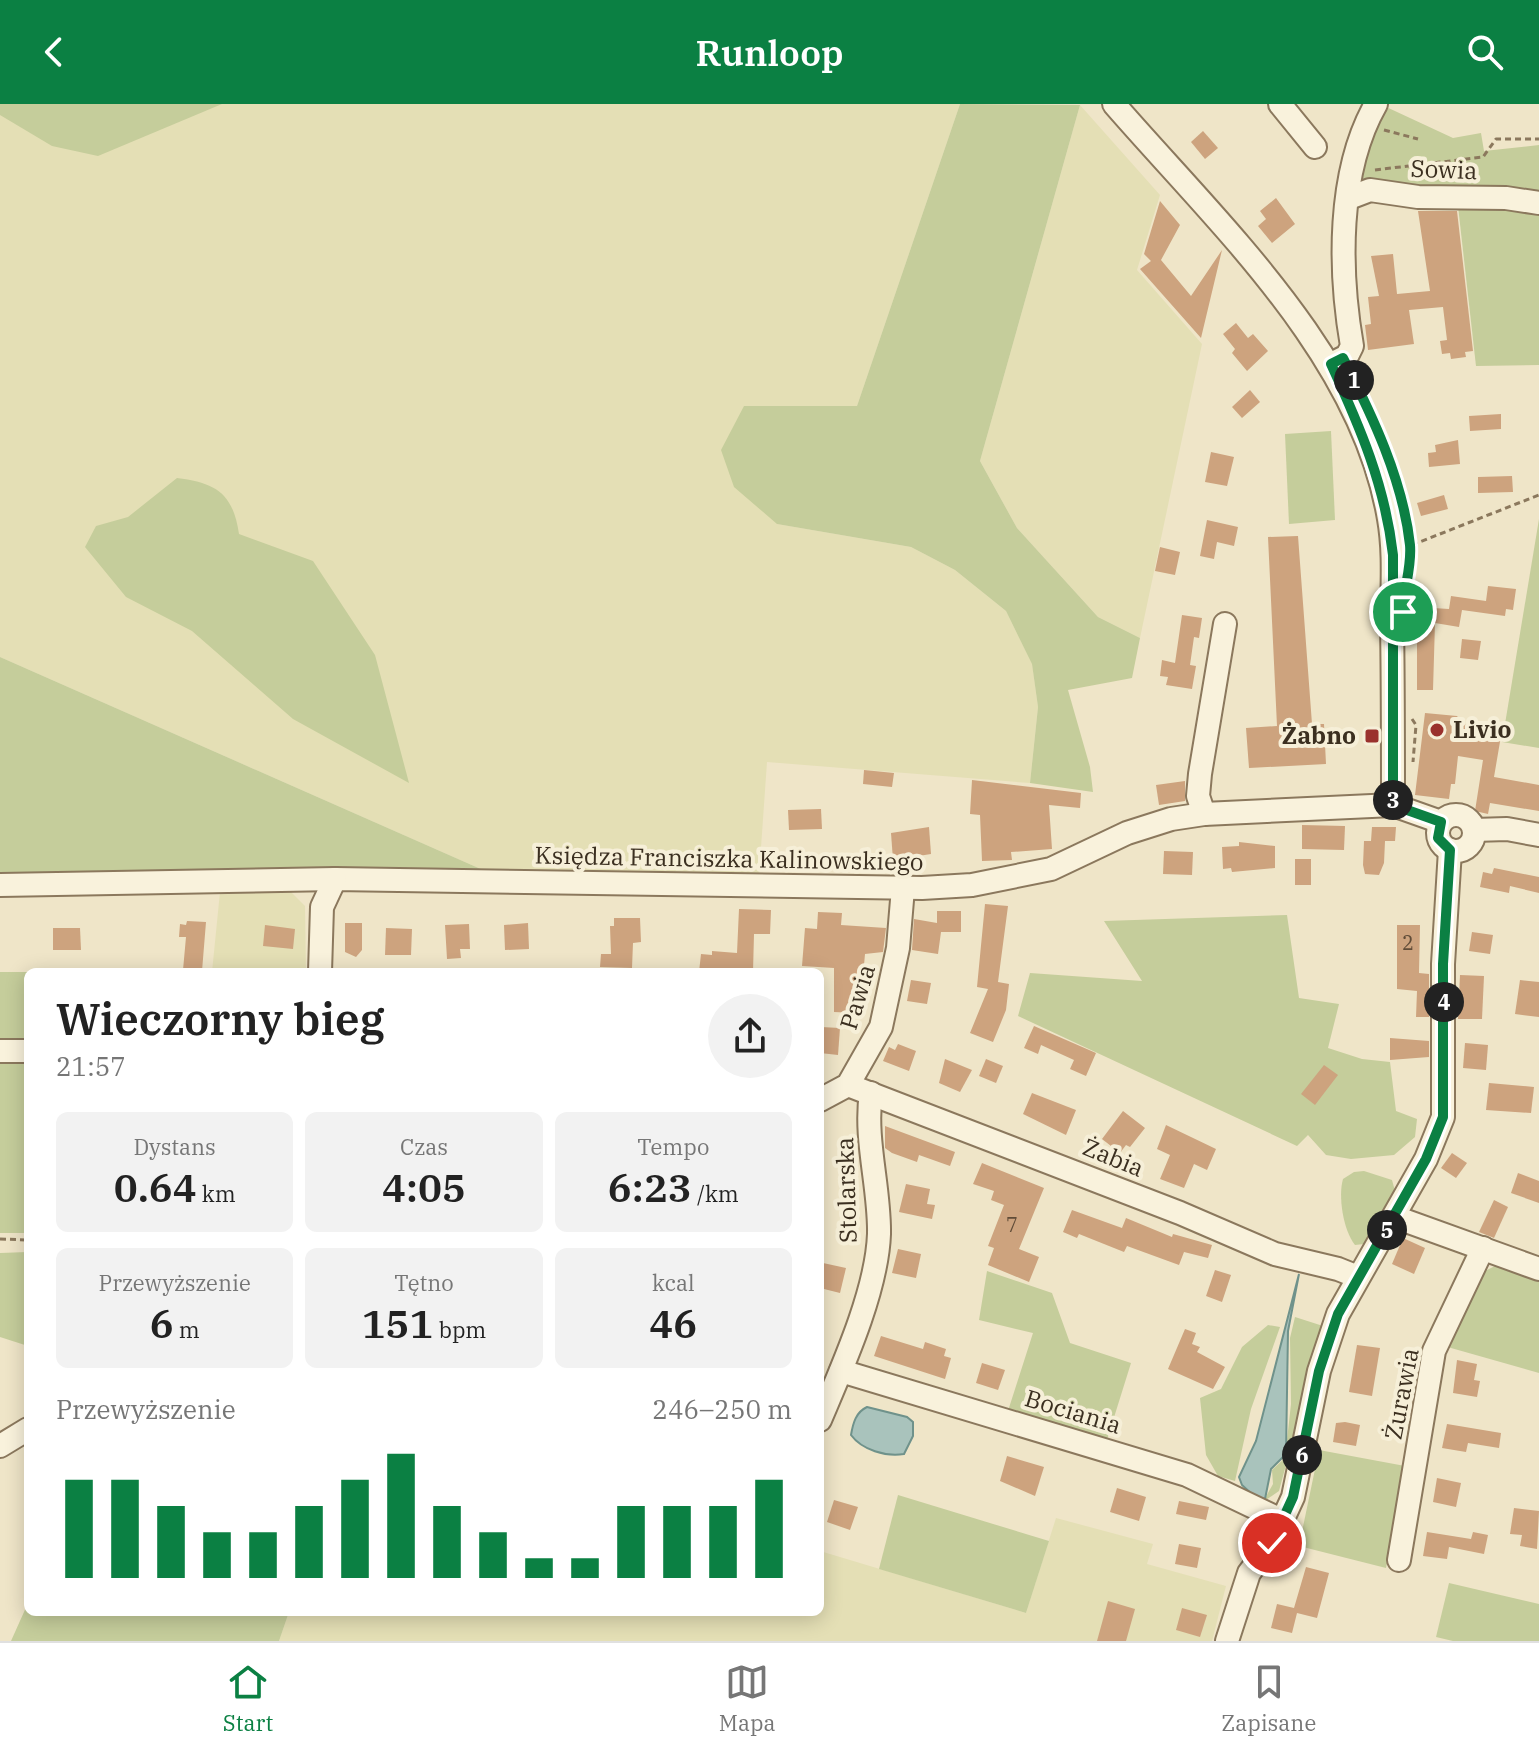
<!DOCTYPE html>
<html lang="pl">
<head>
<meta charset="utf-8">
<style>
  body { margin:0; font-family:"IBM Plex Serif",serif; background:#f2f2f2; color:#222; height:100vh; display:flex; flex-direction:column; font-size:30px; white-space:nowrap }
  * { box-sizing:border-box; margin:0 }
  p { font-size:26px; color:#767676 }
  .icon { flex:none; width:44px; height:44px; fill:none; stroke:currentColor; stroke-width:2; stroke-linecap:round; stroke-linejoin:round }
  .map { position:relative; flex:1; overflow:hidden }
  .details { position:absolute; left:24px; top:864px; width:800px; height:648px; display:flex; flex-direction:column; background:#fff; border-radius:12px; box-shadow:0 4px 20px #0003 }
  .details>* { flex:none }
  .pin { position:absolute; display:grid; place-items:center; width:68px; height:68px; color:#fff; margin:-34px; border:4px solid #fff; border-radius:50%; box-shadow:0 2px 8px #0007 }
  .km { position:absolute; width:40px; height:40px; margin:-20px; border-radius:50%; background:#222; color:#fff; font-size:22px; line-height:40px; text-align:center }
  .round { display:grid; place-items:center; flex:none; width:84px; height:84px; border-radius:42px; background:#f2f2f2 }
  .summary { display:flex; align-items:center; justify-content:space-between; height:136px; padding:0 32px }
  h1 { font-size:44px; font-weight:600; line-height:60px }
  .stats { display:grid; grid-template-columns:repeat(3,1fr); gap:12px; height:136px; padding:8px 32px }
  .stats div { display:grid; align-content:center; border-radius:12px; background:#f2f2f2; text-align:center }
  .stats b { font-size:40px; font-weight:600 }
  .stats small { font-size:22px; font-weight:400 }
  .stats p { font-size:22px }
  .chart { height:224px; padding:16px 32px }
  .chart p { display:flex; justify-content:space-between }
  .chart svg { width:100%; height:144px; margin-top:8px; stroke:#0b8043; stroke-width:6 }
  header { display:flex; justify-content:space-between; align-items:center; height:104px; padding:0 32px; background:#0b8043; color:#fff; font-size:36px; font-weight:600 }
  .tabs { display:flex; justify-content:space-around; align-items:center; height:112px; border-top:2px solid #e0e0e0; background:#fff; font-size:22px; color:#767676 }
  .tabs a { display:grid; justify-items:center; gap:4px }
  .tabs .on { color:#0b8043 }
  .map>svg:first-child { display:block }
  .farmland { fill:#e4dfb5 }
  .green { fill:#c5cd9b }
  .water { fill:#a9c3bc; stroke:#6f928b; stroke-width:2 }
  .building { fill:#cda37e }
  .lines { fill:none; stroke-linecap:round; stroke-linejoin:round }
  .minor-casing { stroke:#8b785d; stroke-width:26 }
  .path { stroke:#8b785d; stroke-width:3; stroke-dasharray:6 4; stroke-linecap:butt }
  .minor { stroke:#f9f2dc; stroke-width:22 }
  .route-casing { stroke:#fff; stroke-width:16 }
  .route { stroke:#0b8043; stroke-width:10 }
  .poi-dot { fill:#9a312d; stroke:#f6efd8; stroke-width:3 }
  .labels { text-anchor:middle; stroke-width:8; stroke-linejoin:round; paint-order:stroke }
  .number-label { font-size:20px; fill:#604c38 }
  .street-label { font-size:24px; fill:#3b2f20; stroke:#f6efd8 }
  .poi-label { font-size:24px; font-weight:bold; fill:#3b2f20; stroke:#f6efd8; text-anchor:start }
</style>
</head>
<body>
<header><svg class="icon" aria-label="back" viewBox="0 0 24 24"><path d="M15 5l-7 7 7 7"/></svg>Runloop<svg class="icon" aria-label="search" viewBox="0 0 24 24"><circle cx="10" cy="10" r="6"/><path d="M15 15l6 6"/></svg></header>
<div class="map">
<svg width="1539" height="1537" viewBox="0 0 1539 1537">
  <rect width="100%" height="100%" fill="#efe5c8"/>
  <g class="farmland">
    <path d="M0 0H960L857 302H744L777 420 911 443 955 466 1006 507 1032 559 1038 603 1030 679 767 658 759 772 483 766 0 553Z"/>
    <path d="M1080 1 1160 91 1137 166 1202 240 1140 534 1098 513 1017 424 980 357Z"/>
    <path d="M290 787 305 802 306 868H212L220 788Z"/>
    <path d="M1056 1414 1153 1440 1147 1460 1226 1482 1212 1537H279L289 1508H820V1447L1026 1509Z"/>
  </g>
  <g class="green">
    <path d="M0 0H222L98 52 52 42 0 11Z"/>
    <path d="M960 0 1080 1 980 357 1017 424 1098 513 1140 534 1132 574 1068 586 1090 663 1093 688 1030 679 1038 603 1032 560 1006 507 955 466 911 443 777 420 734 383 721 346 744 302H857Z"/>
    <path d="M1382 1 1453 34 1481 29 1484 47 1539 41V90L1357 79Z"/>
    <path d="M1458 102 1539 106V261L1476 262Z"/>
    <path d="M1331 327 1335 416 1289 420 1285 330Z"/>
    <path d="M177 374C216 379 233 389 239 430L313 457 375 551 409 679 293 615 192 527 126 493 85 443 96 422 128 413Z"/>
    <path d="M1539 415V644L1502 638Z"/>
    <path d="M0 553 483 766 0 773Z"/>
    <path d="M1287 811 1299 894 1339 900 1328 944 1362 955 1390 958 1396 1007 1417 1015 1415 1033 1394 1051 1351 1055 1326 1051 1308 1031 1297 1042 1018 912 1030 869 1142 877 1104 817Z"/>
    <rect x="0" y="868" width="28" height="67"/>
    <path d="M0 958 28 959V1129H0Z"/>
    <path d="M1364 1067 1392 1076 1395 1087 1364 1140 1355 1141C1343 1126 1338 1092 1343 1075L1354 1068Z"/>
    <path d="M28 1148V1242L0 1233V1149Z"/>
    <path d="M1503 1158 1539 1174V1269L1444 1242 1481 1169Z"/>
    <path d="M987 1167 1052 1189 1070 1239 1131 1259 1106 1339 1007 1310 1033 1229 979 1216Z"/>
    <path d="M1295 1213 1323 1222 1279 1387 1263 1398 1273 1380 1272 1366 1285 1354 1291 1300 1290 1234Z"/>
    <path d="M1268 1221 1280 1223 1251 1305 1235 1377 1218 1372 1206 1351 1200 1294 1221 1285 1242 1243Z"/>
    <path d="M1319 1346 1405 1362 1386 1464 1299 1442Z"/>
    <path d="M898 1391 1049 1437 1026 1509 879 1465Z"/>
    <path d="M1449 1479 1539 1500V1537H1453L1436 1533Z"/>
    <path d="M28 1499V1508H289L279 1537H11Z"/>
  </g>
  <g class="water">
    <path d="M1299 1170 1288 1227 1286 1350 1271 1365 1265 1395 1255 1393 1242 1381 1239 1373 1256 1337Z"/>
    <path d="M867 1303 907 1313 913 1318V1332L904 1350C886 1353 862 1346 851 1331 853 1319 856 1308 867 1303Z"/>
  </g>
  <g class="building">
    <path d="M1203 27 1218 44 1205 55 1191 38Z"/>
    <path d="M1276 94 1295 120 1272 139 1258 122 1266 115 1260 107Z"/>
    <path d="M1160 97 1180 121 1161 156 1191 192 1222 146 1201 234 1140 165 1151 157 1144 150Z"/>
    <path d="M1418 107H1457L1473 247 1465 248 1466 253 1451 255 1450 249 1442 250 1440 237 1447 236 1443 203 1409 206 1414 240 1368 246 1365 221 1371 220 1368 193 1379 192 1371 152 1393 150 1397 190 1430 187Z"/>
    <path d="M1236 219 1248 234 1253 230 1268 247 1247 267 1232 249 1235 245 1223 230Z"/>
    <path d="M1250 286 1260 298 1242 314 1232 303Z"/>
    <path d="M1501 310V325L1470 327 1469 312Z"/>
    <path d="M1458 336 1460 360 1429 363 1428 349 1436 348 1435 341Z"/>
    <path d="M1211 348 1234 353 1227 382 1205 378Z"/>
    <path d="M1512 372 1513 388 1478 389V373Z"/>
    <path d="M1444 391 1448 405 1421 412 1417 399Z"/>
    <path d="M1207 416 1238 423 1234 442 1217 438 1214 455 1200 452Z"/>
    <path d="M1298 432 1312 620H1324L1326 660 1249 664 1246 624 1277 622 1268 433Z"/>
    <path d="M1160 443 1180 448 1175 471 1155 467Z"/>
    <path d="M1488 482 1516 485 1513 506 1506 505 1505 512 1462 506 1459 523 1435 519 1433 586H1417V503L1449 505 1451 492 1486 497Z"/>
    <path d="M1182 511 1202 514 1199 534 1194 533 1190 561 1196 562 1192 585 1166 581 1168 573 1160 572 1162 556 1175 559Z"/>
    <path d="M1462 535 1481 537 1478 556 1460 554Z"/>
    <path d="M1425 609 1457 612 1463 620 1502 626 1494 673 1539 681V707L1490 699 1488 710 1475 707 1483 656 1458 652 1455 680H1451L1449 695 1415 691Z"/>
    <path d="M864 666 894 669 892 683 863 680Z"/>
    <path d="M972 676 1081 689 1080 704 1049 701 1052 745 1011 748 1012 756 982 757 980 711 970 710Z"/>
    <path d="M1185 677V697L1159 701 1156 681Z"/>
    <path d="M821 705 822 725 789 726 788 706Z"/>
    <path d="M1302 721 1345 722 1344 746 1302 745Z"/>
    <path d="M929 723 931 750 893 756 891 729Z"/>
    <path d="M1372 723H1396L1395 737H1385L1384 759 1379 771 1365 770 1363 761 1364 737H1371Z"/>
    <path d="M1239 738 1275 742V764L1232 768 1231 764 1223 765 1222 743 1239 742Z"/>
    <path d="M1164 747 1193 748 1192 771 1163 770Z"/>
    <rect x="1295" y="755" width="16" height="26"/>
    <path d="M1494 764 1539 773V789L1510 782 1509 789 1480 783 1483 768 1492 770Z"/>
    <path d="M985 800 1008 802 998 878 1009 880 1006 906 993 938 970 929 988 885 977 883Z"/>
    <path d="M739 805 771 806 770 830H754L753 868H699L701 850 712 851V847L737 849Z"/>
    <path d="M937 807H961V828H941L938 850 912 846 914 815 937 819Z"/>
    <path d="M818 808 842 809 841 821 886 824 883 848 865 850 862 883H857L855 909 834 908V864L802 862 805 824 817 825Z"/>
    <path d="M614 814H640L641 838 633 839 632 864 600 863 601 850H611L610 822H614Z"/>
    <path d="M187 817 206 818 202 867 183 866 186 833H179L180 820 186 821Z"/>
    <path d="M345 819H362V846L356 853 345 848Z"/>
    <path d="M528 819 529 845 505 846 504 821Z"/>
    <path d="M469 820 470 845H460L461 854 447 855 445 821Z"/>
    <path d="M265 821 295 825 293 845 263 842Z"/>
    <path d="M1397 821H1420L1419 869 1429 870V913H1416L1417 887 1397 885Z"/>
    <path d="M53 824H80L81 846H53Z"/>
    <path d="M386 824 412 825 411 851H385Z"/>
    <path d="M1472 828 1493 831 1490 850 1469 847Z"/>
    <path d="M1460 871 1484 872 1482 915H1458Z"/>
    <path d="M911 876 931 879 927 900 907 897Z"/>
    <path d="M1520 876 1539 878V913L1515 910Z"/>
    <path d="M1034 922 1096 949 1086 972 1070 965 1074 956 1041 941 1038 950 1024 944Z"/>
    <path d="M821 923 840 924 838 951 820 949Z"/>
    <path d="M1390 934 1429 937V953L1390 956Z"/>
    <path d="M1465 939 1488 941 1486 966 1463 964Z"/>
    <path d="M898 940 916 947 909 967 883 957 889 943 895 946Z"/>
    <path d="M945 955 972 966 960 988 939 979Z"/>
    <path d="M986 955 1003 962 996 979 979 972Z"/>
    <path d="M1324 961 1338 971 1315 1001 1301 990Z"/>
    <path d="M1489 979 1534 983 1531 1009 1486 1006Z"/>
    <path d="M1032 989 1076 1006 1066 1031 1023 1010Z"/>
    <path d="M1123 1007 1145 1024 1130 1043 1126 1041 1120 1049 1102 1035Z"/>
    <path d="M1166 1021 1216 1045 1207 1066 1194 1060 1184 1084 1160 1075 1170 1051 1157 1045Z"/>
    <path d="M885 1022 955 1048 950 1062 919 1051 917 1058 892 1049 885 1044Z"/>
    <path d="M1452 1049 1467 1059 1456 1074 1441 1064Z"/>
    <path d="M982 1059 1044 1084 1019 1145 1039 1153 1029 1178 988 1161 994 1144 988 1142 1004 1101 991 1096 994 1087 973 1080Z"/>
    <path d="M1518 1069 1539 1077V1099L1511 1089Z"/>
    <path d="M906 1080 930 1085 927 1100 935 1101 932 1115 899 1108Z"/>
    <path d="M1494 1096 1508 1103 1494 1134 1479 1128Z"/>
    <path d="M1072 1106 1122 1124 1126 1114 1172 1133 1173 1130 1212 1141 1208 1154 1184 1148 1179 1161 1127 1142 1124 1148 1079 1130 1077 1134 1063 1128Z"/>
    <path d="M1403 1134 1425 1144 1414 1170 1392 1160Z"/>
    <path d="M898 1145 921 1150 916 1174 892 1169Z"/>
    <path d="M823 1159 846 1164 840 1189 820 1184Z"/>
    <path d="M1215 1166 1231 1171 1222 1198 1206 1192Z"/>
    <path d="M1185 1225 1196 1229 1192 1240 1200 1243 1197 1248 1225 1263 1213 1285 1168 1265Z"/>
    <path d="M881 1232 923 1245 925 1238 946 1245 944 1252 951 1254 945 1275 874 1252Z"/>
    <path d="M1357 1241 1380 1244 1372 1292 1349 1288Z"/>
    <path d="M1457 1256 1477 1260 1474 1276 1480 1277 1477 1293 1453 1289Z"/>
    <path d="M982 1259 1005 1266 998 1286 976 1279Z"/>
    <path d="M1401 1265 1416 1269 1409 1307 1392 1303Z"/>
    <path d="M1345 1318 1360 1321 1356 1342 1333 1338 1336 1319Z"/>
    <path d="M1447 1320 1501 1329 1499 1344 1468 1339 1466 1348 1442 1344Z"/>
    <path d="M1007 1352 1044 1363 1035 1392 1000 1377Z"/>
    <path d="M1437 1374 1461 1379 1456 1403 1433 1398Z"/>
    <path d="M1117 1384 1146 1393 1139 1417 1110 1408Z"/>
    <path d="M834 1396 858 1403 850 1426 827 1418Z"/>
    <path d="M1179 1397 1209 1403 1206 1416 1176 1410Z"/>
    <path d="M1514 1404 1539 1407 1537 1445 1520 1442 1522 1431 1510 1430Z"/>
    <path d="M1427 1428 1471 1435 1473 1428 1488 1431 1484 1450 1449 1443 1447 1455 1423 1452Z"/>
    <path d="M1179 1440 1201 1444 1197 1464 1175 1460Z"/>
    <path d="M1306 1463 1329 1469 1317 1514 1297 1509 1292 1529 1271 1524 1277 1500 1294 1504Z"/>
    <path d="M1108 1497 1135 1505 1126 1537H1097Z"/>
    <path d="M1182 1504 1207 1511 1200 1533 1176 1526Z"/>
  </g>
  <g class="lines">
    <g class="minor-casing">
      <g id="minor">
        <path d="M1114 0C1219 121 1362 252 1389 415 1395 449 1392 484 1392 518 1393 579 1393 640 1393 701"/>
        <path d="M1280 0 1315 43"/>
        <path d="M1349 94 1370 86 1418 93 1506 94 1539 99"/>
        <path d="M1331 260 1347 252 1352 242C1339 167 1337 68 1376 0"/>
        <path d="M1204 710 1198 692 1200 670 1225 520"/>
        <circle cx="1456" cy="729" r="18"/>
        <path d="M1474 726 1507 725 1539 731"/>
        <path d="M0 781 335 775 922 784 972 781 1051 765 1127 729 1171 715 1204 710 1393 701 1441 718"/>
        <path d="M320 868 322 803 335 775"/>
        <path d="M0 947H28"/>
        <path d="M848 981 1180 1109 1275 1150 1338 1165 1358 1173"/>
        <path d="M820 996 848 981 881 923 898 844 903 784"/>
        <path d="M1395 1113 1539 1165"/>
        <path d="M841 1267 1187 1371 1283 1417"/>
        <path d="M820 1316C842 1264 877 1187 879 1130 880 1084 864 1035 871 989"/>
        <path d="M0 1342 28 1325"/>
        <path d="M1399 1456 1434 1247 1483 1144"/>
        <path d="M1227 1537 1249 1469 1272 1439 1293 1393 1319 1267 1338 1210 1426 1055 1443 1013V860L1450 746"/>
      </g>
    </g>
    <g class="path">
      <path d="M1384 26 1418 35"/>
      <path d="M1375 66 1483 53 1496 35H1539"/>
      <path d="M1412 441 1539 391"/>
      <path d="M1412 615 1416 621 1413 658"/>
      <path d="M0 1135 28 1136"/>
    </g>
    <use href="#minor" class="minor"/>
  </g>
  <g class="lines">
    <g class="route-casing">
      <path id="route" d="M1272 1439 1293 1393 1319 1267 1338 1210 1426 1055 1443 1013V860L1450 746 1438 734 1441 718 1393 701V451C1385 381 1360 323 1331 260L1343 254C1372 311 1403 376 1410 441 1412 464 1403 486 1403 508"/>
    </g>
    <use href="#route" class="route"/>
  </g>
  <g class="poi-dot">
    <circle cx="1437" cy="626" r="8"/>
    <rect x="1364" y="624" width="16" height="16" rx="4"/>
  </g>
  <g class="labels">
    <g class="number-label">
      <text x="1408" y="846">2</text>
      <text x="1012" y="1128">7</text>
    </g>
    <g class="street-label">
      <text transform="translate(1444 66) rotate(2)" y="8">Sowia</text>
      <text transform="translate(729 755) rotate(1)" y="8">Księdza Franciszka Kalinowskiego</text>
      <text transform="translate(858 893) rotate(-73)" y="8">Pawia</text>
      <text transform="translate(1113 1054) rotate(22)" y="8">Żabia</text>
      <text transform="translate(847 1086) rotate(-92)" y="8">Stolarska</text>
      <text transform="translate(1402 1290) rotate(-79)" y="8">Żurawia</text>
      <text transform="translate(1073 1308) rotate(17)" y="8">Bociania</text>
    </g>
    <g class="poi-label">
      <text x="1453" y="634">Livio</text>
      <text x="1356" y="640" text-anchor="end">Żabno</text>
    </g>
  </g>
</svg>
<div class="pin" style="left:1403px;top:508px;background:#1e9e55"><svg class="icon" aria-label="arrive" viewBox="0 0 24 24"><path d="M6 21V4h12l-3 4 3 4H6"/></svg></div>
<div class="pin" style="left:1272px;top:1439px;background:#d93025"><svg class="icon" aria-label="check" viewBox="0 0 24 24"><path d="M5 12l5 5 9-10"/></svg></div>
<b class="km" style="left:1354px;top:276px">1</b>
<b class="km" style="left:1393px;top:696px">3</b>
<b class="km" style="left:1444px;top:898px">4</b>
<b class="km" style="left:1387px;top:1126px">5</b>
<b class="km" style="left:1302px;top:1351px">6</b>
<section class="details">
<div class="summary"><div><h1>Wieczorny bieg</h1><p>21:57</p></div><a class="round"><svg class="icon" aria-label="share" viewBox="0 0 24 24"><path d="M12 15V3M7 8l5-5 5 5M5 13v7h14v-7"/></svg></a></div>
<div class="stats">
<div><p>Dystans</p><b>0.64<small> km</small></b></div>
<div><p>Czas</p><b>4:05</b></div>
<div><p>Tempo</p><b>6:23<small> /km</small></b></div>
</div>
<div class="stats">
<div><p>Przewyższenie</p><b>6<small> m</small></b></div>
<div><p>Tętno</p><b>151<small> bpm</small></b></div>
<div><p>kcal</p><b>46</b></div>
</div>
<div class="chart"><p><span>Przewyższenie</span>246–250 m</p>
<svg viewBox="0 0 160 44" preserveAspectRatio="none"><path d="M5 44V14M15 44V14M25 44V22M35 44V30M45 44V30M55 44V22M65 44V14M75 44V6M85 44V22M95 44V30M105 44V38M115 44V38M125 44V22M135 44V22M145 44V22M155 44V14"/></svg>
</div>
</section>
</div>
<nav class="tabs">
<a class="on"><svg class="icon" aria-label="home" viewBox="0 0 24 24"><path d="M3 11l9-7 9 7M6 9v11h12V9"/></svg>Start</a>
<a><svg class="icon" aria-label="map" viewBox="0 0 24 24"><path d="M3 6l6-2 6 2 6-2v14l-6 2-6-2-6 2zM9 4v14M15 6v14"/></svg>Mapa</a>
<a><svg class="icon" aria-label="saved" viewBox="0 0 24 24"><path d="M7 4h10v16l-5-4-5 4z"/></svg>Zapisane</a>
</nav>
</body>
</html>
